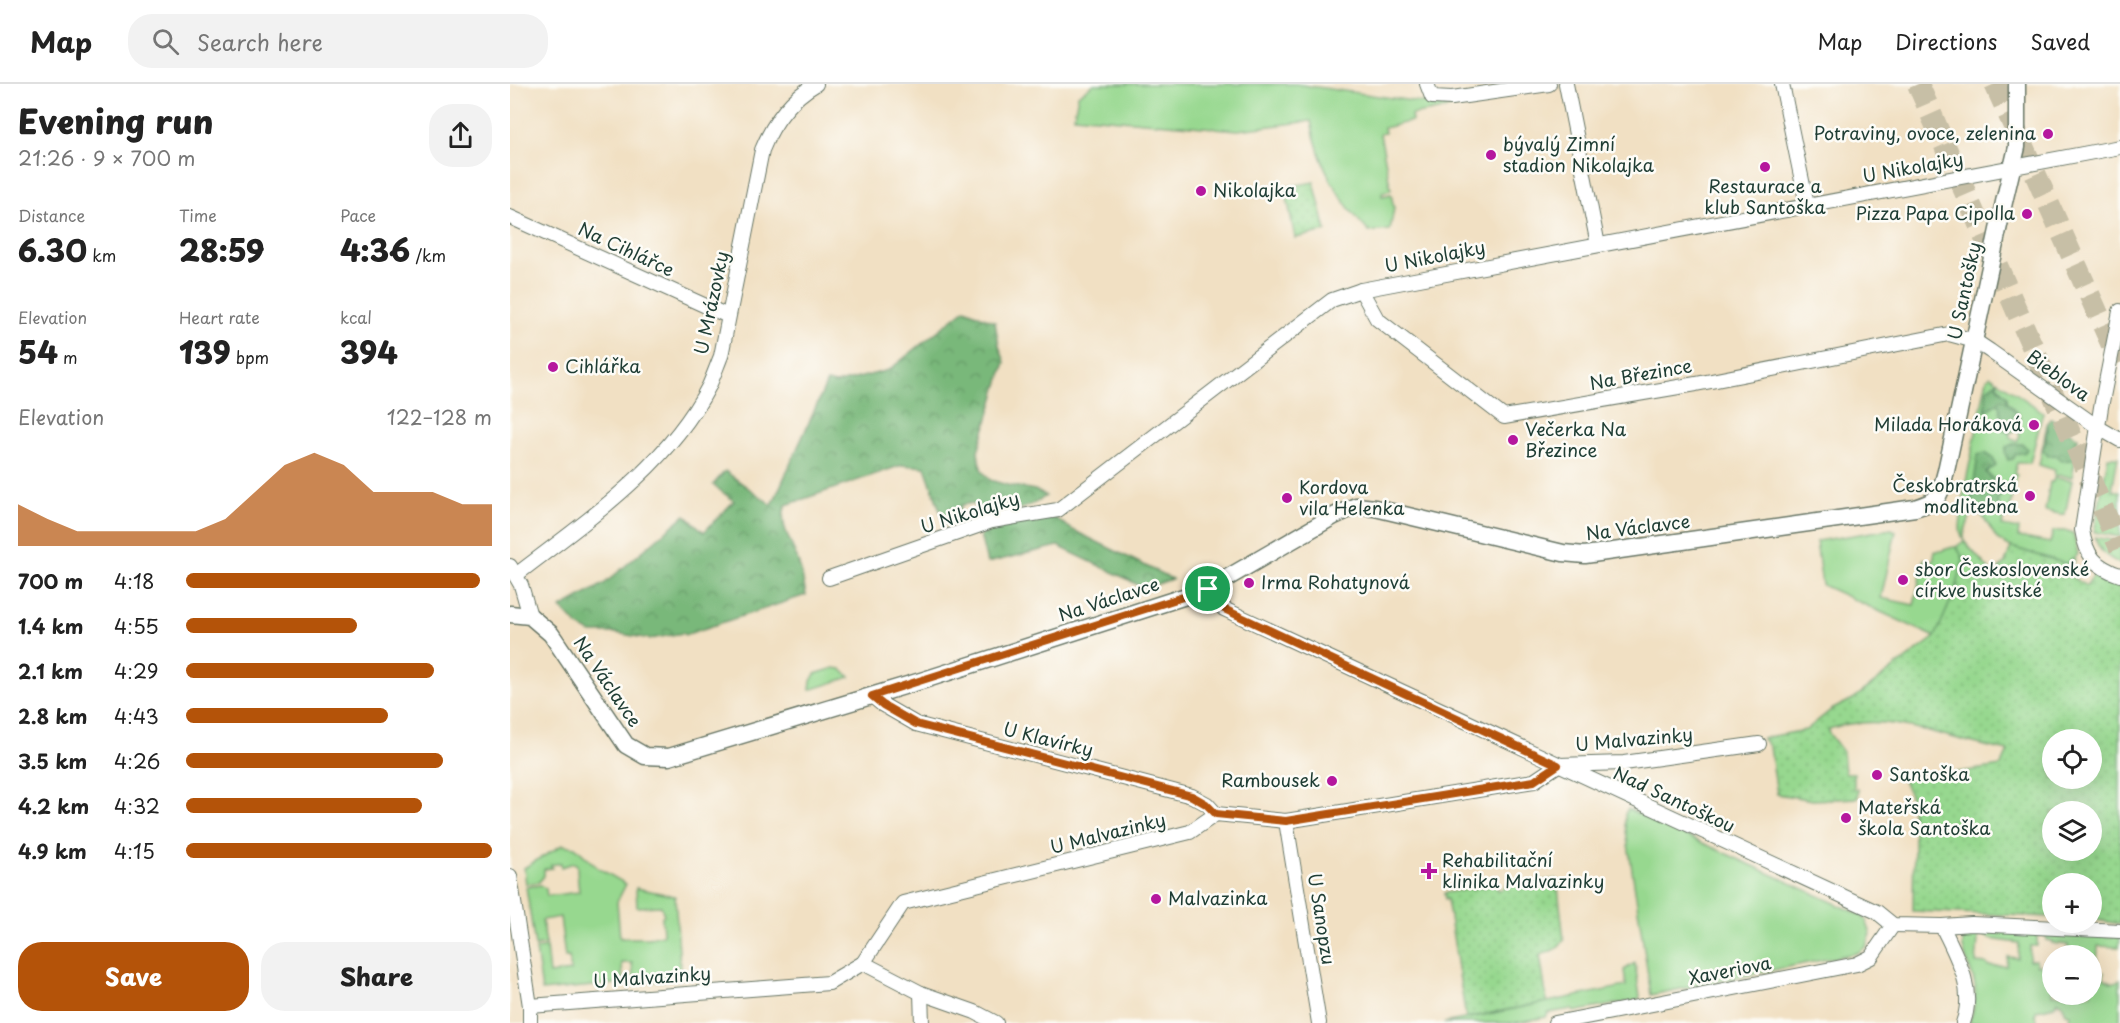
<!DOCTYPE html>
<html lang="en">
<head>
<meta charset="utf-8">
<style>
  body { margin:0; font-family:"Playpen Sans",sans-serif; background:#f2f2f2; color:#222; height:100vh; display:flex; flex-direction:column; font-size:22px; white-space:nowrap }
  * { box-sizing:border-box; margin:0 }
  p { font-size:20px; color:#767676 }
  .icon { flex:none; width:33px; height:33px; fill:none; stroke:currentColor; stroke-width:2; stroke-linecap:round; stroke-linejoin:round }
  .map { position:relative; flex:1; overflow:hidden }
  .sheet { display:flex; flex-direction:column; background:#fff; width:510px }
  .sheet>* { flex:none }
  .tools { position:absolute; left:1532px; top:645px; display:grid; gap:12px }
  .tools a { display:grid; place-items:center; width:60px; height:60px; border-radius:50%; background:#fff; box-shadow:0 6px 24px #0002; font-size:30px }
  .pin { position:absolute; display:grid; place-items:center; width:51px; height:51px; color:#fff; margin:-26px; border:3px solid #fff; border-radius:50%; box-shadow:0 2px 6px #0007 }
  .round { display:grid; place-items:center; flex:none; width:63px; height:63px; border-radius:24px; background:#f2f2f2 }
  .summary { display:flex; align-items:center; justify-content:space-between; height:102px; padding:0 18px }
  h1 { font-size:33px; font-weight:800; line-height:45px }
  .metrics { display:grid; grid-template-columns:repeat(3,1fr); gap:9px; height:102px; padding:6px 18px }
  .metrics div { display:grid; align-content:center }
  .metrics b { font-size:30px; font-weight:800 }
  .metrics small { font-size:16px; font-weight:400 }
  .metrics p { font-size:16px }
  .chart { height:168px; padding:12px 18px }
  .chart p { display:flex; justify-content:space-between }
  .chart svg { width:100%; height:108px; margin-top:6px; fill:#b45309; opacity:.7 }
  .cta { display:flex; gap:12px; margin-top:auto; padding:12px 18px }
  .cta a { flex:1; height:69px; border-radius:24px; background:#b45309; color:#fff; font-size:24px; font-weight:800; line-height:69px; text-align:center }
  .cta a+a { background:#f2f2f2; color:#222 }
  ul { padding:0 18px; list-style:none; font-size:20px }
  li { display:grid; grid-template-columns:96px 72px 1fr; align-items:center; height:45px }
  li i { height:15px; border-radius:8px; background:#b45309 }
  header { display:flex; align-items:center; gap:36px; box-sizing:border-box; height:84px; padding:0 30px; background:#fff; border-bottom:2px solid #e0e0e0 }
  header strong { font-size:28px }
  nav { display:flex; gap:33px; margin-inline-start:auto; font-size:21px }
  .search { width:420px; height:54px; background:#f2f2f2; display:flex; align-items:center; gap:15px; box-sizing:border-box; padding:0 21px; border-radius:24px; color:#767676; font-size:22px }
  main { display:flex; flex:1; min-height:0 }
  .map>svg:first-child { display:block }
  .green { fill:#97d88f; stroke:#5b8a62; stroke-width:1.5; fill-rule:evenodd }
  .forest { fill:url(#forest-crowns); stroke:#4c7a57; stroke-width:1.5 }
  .park { fill:url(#park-dots); stroke:#5b8a62; stroke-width:1.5; fill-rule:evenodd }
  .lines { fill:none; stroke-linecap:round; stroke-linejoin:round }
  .trunk-tunnel { stroke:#c7bfa6; stroke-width:22; stroke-dasharray:22 11; stroke-linecap:butt }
  .minor-casing { stroke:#687666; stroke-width:16 }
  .tertiary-casing { stroke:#687666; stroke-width:19 }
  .minor { stroke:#fff; stroke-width:14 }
  .tertiary { stroke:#fff; stroke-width:16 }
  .route-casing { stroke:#fff; stroke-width:12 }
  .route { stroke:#b45309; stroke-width:8 }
  .poi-dot { fill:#b5179e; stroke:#fdfcf7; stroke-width:2 }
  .labels { text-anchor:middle; stroke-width:5; stroke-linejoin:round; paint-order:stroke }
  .poi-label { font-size:18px; fill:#1f3d34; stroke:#fdfcf7; text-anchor:start }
  .street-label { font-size:18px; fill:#1f3d34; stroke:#fdfcf7 }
</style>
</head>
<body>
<header>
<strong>Map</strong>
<div class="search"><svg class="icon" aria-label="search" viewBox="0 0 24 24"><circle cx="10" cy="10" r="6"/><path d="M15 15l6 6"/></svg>Search here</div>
<nav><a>Map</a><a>Directions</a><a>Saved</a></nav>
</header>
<main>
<section class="sheet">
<div class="summary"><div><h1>Evening run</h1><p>21:26 · 9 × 700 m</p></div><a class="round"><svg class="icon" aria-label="share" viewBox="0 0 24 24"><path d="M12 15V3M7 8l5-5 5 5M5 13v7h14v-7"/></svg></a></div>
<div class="metrics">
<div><p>Distance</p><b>6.30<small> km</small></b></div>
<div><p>Time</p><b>28:59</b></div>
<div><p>Pace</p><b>4:36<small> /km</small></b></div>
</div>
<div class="metrics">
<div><p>Elevation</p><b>54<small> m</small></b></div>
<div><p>Heart rate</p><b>139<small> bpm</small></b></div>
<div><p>kcal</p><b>394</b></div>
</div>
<div class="chart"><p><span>Elevation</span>122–128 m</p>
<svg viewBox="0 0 160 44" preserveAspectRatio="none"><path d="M0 44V27L10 33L20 38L30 38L40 38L50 38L60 38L70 33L80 22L90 11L100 6L110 11L120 22L130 22L140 22L150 27L160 27V44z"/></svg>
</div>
<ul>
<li><b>700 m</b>4:18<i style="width:96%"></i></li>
<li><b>1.4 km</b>4:55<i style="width:56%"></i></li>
<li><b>2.1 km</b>4:29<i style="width:81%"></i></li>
<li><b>2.8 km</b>4:43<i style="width:66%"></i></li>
<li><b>3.5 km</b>4:26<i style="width:84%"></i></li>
<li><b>4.2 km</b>4:32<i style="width:77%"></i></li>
<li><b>4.9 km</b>4:15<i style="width:100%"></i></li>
</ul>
<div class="cta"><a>Save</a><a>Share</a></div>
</section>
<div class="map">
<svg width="1610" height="939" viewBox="0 0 1610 939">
  <defs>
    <pattern id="forest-crowns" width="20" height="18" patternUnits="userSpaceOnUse" patternTransform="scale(1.5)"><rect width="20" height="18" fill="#79b87a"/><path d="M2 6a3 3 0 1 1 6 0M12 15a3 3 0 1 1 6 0" fill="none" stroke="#639765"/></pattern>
    <pattern id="park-dots" width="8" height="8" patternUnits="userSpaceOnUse" patternTransform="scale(1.5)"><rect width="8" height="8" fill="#97d88f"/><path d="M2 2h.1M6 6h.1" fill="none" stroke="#82ba7c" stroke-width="1.8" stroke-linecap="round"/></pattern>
  </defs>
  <rect width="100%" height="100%" fill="#fdfcf7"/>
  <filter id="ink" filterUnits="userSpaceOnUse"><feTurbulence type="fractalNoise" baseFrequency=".0167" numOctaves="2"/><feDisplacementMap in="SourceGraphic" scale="12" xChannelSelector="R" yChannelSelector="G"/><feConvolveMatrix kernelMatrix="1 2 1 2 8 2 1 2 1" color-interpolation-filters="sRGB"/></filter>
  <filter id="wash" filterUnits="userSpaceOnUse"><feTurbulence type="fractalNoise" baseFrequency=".008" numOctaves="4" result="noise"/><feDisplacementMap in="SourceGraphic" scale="24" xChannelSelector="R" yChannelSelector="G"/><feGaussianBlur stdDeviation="1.35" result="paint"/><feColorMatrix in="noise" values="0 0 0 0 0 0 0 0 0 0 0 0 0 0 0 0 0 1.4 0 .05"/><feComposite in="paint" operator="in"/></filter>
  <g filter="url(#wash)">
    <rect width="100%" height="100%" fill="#f1e0c3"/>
    <g class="green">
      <path d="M584 0H786L944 23 901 31 902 37 874 44 875 49 870 50 881 106 872 108V112L881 110 884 124 880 146 859 148C828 115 809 82 801 37L728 46 564 32 568 11Z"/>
      <path d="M1481 292 1533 328 1520 379H1507L1504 390 1507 391 1499 429H1495L1492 442 1509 445 1508 453 1540 459 1543 447H1558L1563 449 1568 470 1557 480 1501 463 1487 455 1472 431 1460 429C1461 438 1452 446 1454 457 1445 443 1455 428 1453 412L1477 295ZM1487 298 1486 300 1493 307 1497 317 1510 333 1507 346 1510 351 1507 357 1501 355 1499 349 1492 344 1491 324 1488 319 1475 326ZM1475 369C1475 383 1474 392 1488 397L1487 417 1482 425 1471 424Z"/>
      <path d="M1537 340 1538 346 1535 354 1545 371 1562 376 1566 373 1562 393 1544 391 1545 386 1529 381Z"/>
      <path d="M1598 373H1608L1602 406 1610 408V453L1584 448Z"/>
      <path d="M1544 394 1562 396 1555 431 1535 427 1540 398H1543Z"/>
      <path d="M1381 445 1386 447 1371 514 1404 521 1414 475 1423 477 1425 467C1433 469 1439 462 1446 463 1448 465 1451 469 1452 471 1458 486 1432 538 1425 553L1312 501 1306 457Z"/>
      <path d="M1585 453 1610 458V480C1597 473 1589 468 1585 453Z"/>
      <path d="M324 584 331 585 340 593 300 606 301 597 305 590Z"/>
      <path d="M1118 725 1351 831 1356 836 1361 850 1356 863 1347 869 1141 911 1115 740V730Z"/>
      <path d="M52 761 65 763 88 784 116 800 107 818 110 854H139L153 851 152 833 154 831 151 822 127 823 126 804 165 812 171 895 124 899 122 879H112L113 899 32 907 26 865 36 863 39 890 61 887 59 873H55L50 833 32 836 36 860 25 862 16 803 30 801 36 805 37 812 69 808C68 798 67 790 67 781L64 779 51 783V779L41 781 42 784 34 785V792L29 798 16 800 14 784Z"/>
      <path d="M1471 845 1468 855 1466 879 1477 880 1478 882H1497L1498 873 1508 874 1509 859 1479 855 1478 853 1474 852V845L1527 848V862H1520L1519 876H1526V881L1534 882 1535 877H1542V910H1581V872L1557 871 1558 861 1542 859V857L1536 856V849L1610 853 1609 863 1588 862 1587 887 1594 888V894C1600 898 1603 901 1610 895V939H1557L1559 938 1560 930 1556 929 1552 919 1548 917 1544 922 1527 926 1525 929 1528 939H1459C1464 927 1466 914 1465 902 1463 881 1435 851 1471 845Z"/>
      <path d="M1125 879 1130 913 1127 916 1064 928 1062 925 1038 929 1036 933 1004 939H934L1116 902 1114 886Z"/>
    </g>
    <g class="forest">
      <path d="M455 225 485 238 489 262 495 278 468 367 469 376 472 387 480 396 497 401 525 406 536 412C517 426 493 431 469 429L463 419 451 421C450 433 447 437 435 441L415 383 392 381 276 421C267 440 283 460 288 477 292 488 294 500 296 511L175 551 173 549 140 555 106 549H81L69 543 51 524 94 500 175 431 194 448 224 417 203 401 215 387 262 421 317 298 325 300 379 286Z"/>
      <path d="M1489 296 1486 301 1497 312V317L1510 333C1510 342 1508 347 1499 349 1484 337 1495 332 1488 319L1475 327 1477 305Z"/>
      <path d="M1541 334 1568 354 1566 373 1562 376 1552 377 1545 371 1538 372 1532 365 1536 358V349L1538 346 1537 340Z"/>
      <path d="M1503 360H1513L1517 365 1515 368 1506 370 1503 375 1498 376 1495 369 1496 363Z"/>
      <path d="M1475 369 1483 374 1486 382 1476 388C1481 396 1490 396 1494 405L1487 417 1489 420V424L1485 427 1471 424 1462 427H1460L1468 371Z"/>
      <path d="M545 434 563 446 662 495 634 505 619 496 548 462 477 479 470 451 517 435Z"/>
    </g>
    <g class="park">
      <path d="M804 98 816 147 785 154 775 103Z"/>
      <path d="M1454 457 1483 490 1495 479 1501 463 1557 480 1562 474 1565 476 1557 489 1576 502 1585 489 1594 496 1610 501V840L1581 835V800H1542V833L1403 827 1404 752 1400 711 1391 693 1450 688 1491 682 1498 667C1439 657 1380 625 1319 645L1318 648 1333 668 1335 689H1344V705H1348V714L1303 716 1267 710 1260 663 1252 654 1296 646 1321 626 1343 615 1425 553 1447 502 1453 475 1451 470 1446 463ZM1542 656H1581V694H1542ZM1542 728H1581V766H1542Z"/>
      <path d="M1047 795 1054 856 1046 865 1030 871 1037 918 956 934 937 815H935L934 809 984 801 989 806 993 805 996 801Z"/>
    </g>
  </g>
  <g filter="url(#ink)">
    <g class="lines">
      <g class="trunk-tunnel">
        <path d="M1408 0 1610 464"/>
        <path d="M1485 0 1610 279"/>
      </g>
      <g class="minor-casing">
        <g id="minor">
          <path d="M917 0 922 13 942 14 1039 0"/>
          <path d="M1056 0 1088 161"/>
          <path d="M1272 0 1297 121"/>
          <path d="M0 133 218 232"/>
          <path d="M851 206 867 235 994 333 1186 300 1439 250 1465 257 1480 267 1589 344 1610 356"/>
          <path d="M1610 227 1591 323 1572 446C1576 471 1585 483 1610 491"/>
          <path d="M0 482 11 501 20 532"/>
          <path d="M6 491C76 437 157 383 199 302 203 293 207 282 211 272L252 66C263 39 280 15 306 0"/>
          <path d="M319 494 482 437 548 426 822 216 851 206 1610 63"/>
          <path d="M698 505 704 515 714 525C932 626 1149 729 1367 828L1383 841 1432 842 1462 840 1610 847"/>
          <path d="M362 612 373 621 406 640 682 712 697 720 706 730"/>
          <path d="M776 737 809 939"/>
          <path d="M0 792 20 922V939"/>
          <path d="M1432 842C1446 872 1466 904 1453 939"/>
          <path d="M353 879 411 909 465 928 486 939"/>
          <path d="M411 909 412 939"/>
          <path d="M20 922 319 899 353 879 393 819 680 748 706 730 776 737 1024 697 1048 681 1114 679 1249 660"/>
          <path d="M1045 939 1347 880 1361 873 1383 841"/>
        </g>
      </g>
      <g class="tertiary-casing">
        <path id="tertiary" d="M0 530 20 532 41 550 116 661 135 672 159 673 414 596 698 505 824 432 846 422 865 424 1053 469 1075 471 1405 424C1431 416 1429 413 1436 387L1494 118 1507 63V0"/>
      </g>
      <use href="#minor" class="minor"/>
      <use href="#tertiary" class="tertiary"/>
    </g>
  </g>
  <g class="lines" filter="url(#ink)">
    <g class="route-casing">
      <path id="route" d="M698 505 704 515 714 525 1048 681 1024 697 776 737 706 730 696 720 682 712 406 640 373 621 362 612Z"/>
    </g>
    <use href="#route" class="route"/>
  </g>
  <g class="poi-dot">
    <circle cx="1538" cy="50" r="6"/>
    <circle cx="981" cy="71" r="6"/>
    <circle cx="1255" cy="83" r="6"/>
    <circle cx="691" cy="107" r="6"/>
    <circle cx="1517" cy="130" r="6"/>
    <circle cx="43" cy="283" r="6"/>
    <circle cx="1524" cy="341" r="6"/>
    <circle cx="1003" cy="356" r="6"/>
    <circle cx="1520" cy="412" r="6"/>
    <circle cx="777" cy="414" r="6"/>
    <circle cx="1393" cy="496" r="6"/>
    <circle cx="739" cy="499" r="6"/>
    <circle cx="1367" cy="691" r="6"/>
    <circle cx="822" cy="697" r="6"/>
    <circle cx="1336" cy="734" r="6"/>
    <path d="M916 778h6v6h6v6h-6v6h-6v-6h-6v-6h6z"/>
    <circle cx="646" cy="815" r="6"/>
  </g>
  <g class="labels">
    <g class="poi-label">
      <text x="1526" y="56" text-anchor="end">Potraviny, ovoce, zelenina</text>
      <text x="993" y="67">bývalý Zimní<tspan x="993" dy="21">stadion Nikolajka</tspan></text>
      <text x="1255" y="109" text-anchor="middle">Restaurace a<tspan x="1255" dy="21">klub Santoška</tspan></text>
      <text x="703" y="113">Nikolajka</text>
      <text x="1505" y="136" text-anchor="end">Pizza Papa Cipolla</text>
      <text x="55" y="289">Cihlářka</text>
      <text x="1512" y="347" text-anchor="end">Milada Horáková</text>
      <text x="1015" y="352">Večerka Na<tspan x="1015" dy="21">Březince</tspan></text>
      <text x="1508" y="408" text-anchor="end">Českobratrská<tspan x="1508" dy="21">modlitebna</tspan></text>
      <text x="789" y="410">Kordova<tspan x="789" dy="21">vila Helenka</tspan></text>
      <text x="1405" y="492">sbor Československé<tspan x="1405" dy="21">církve husitské</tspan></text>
      <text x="751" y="505">Irma Rohatynová</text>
      <text x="1379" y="697">Santoška</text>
      <text x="810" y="703" text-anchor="end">Rambousek</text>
      <text x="1348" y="730">Mateřská<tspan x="1348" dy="21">škola Santoška</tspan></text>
      <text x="932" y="783">Rehabilitační<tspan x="932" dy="21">klinika Malvazinky</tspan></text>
      <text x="658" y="821">Malvazinka</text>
    </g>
    <g class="street-label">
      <text transform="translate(1403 84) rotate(-10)" y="6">U Nikolajky</text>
      <text transform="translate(116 166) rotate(25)" y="6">Na Cihlářce</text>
      <text transform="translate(925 173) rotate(-11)" y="6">U Nikolajky</text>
      <text transform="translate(1455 207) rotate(-78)" y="6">U Santošky</text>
      <text transform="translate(202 219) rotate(-78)" y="6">U Mrázovky</text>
      <text transform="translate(1131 291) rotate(-10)" y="6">Na Březince</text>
      <text transform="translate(1548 292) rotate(36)" y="6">Bieblova</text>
      <text transform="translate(460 429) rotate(-17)" y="6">U Nikolajky</text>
      <text transform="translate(1128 444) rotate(-7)" y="6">Na Václavce</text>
      <text transform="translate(599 516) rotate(-18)" y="6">Na Václavce</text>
      <text transform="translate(97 598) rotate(56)" y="6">Na Václavce</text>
      <text transform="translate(538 656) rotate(14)" y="6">U Klavírky</text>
      <text transform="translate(1124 656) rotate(-5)" y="6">U Malvazinky</text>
      <text transform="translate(1164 716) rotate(25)" y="6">Nad Santoškou</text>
      <text transform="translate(598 750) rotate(-14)" y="6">U Malvazinky</text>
      <text transform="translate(811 835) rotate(81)" y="6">U Sanopzu</text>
      <text transform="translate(1220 887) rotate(-11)" y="6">Xaveriova</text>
      <text transform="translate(142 894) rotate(-4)" y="6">U Malvazinky</text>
    </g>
  </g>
</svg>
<div class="tools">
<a><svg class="icon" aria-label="locate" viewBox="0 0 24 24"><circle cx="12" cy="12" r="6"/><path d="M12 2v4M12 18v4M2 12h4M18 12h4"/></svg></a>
<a><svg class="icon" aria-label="layers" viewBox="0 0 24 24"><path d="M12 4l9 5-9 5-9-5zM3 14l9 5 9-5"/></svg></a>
<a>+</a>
<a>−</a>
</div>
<div class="pin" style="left:698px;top:505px;background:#1e9e55"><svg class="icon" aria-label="arrive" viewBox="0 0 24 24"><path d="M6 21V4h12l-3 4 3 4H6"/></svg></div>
</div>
</main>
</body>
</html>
